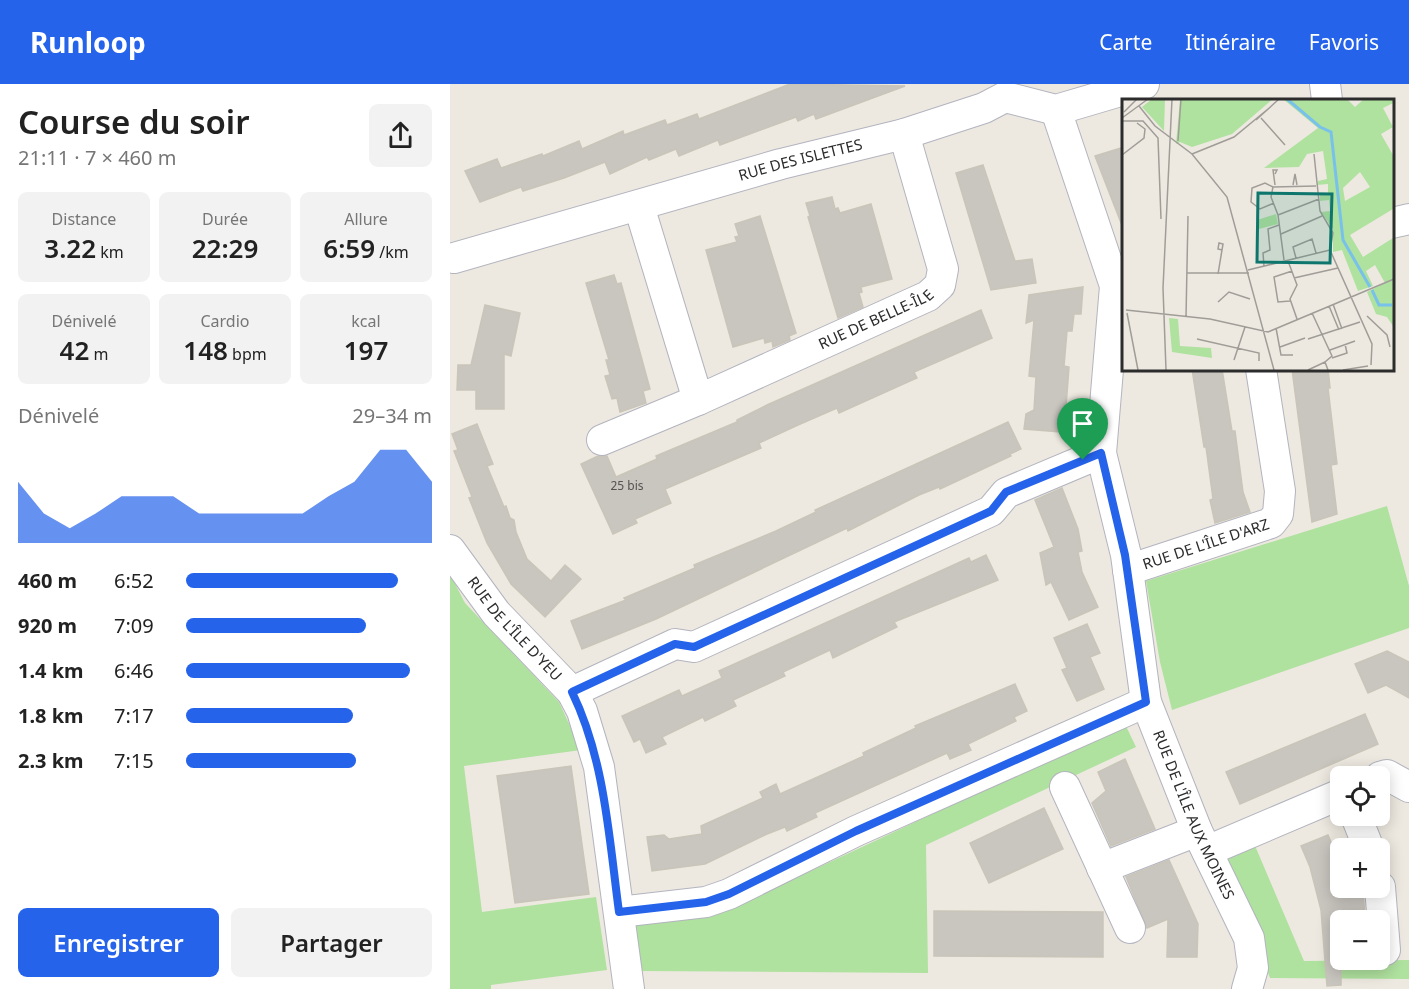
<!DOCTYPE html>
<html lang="fr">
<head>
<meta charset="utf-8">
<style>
  body { margin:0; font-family:"Noto Sans",sans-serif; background:#f2f2f2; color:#222; height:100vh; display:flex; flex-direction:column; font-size:22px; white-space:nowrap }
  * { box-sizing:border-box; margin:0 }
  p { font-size:20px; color:#767676 }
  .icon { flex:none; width:33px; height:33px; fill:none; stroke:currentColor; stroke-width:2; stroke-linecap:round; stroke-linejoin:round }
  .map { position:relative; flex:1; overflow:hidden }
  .sheet { display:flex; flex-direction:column; background:#fff; width:450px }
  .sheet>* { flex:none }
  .fabs { position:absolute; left:880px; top:682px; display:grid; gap:12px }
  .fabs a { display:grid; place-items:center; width:60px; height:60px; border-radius:9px; background:#fff; box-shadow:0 3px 15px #0003; font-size:30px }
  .pin { position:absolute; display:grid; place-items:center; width:51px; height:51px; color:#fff; margin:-62px -26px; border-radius:50% 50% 50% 0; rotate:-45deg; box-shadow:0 0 6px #0007 }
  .pin .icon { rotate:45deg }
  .round { display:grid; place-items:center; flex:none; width:63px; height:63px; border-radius:9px; background:#f2f2f2 }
  .summary { display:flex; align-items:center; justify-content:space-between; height:102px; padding:0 18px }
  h1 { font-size:33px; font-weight:600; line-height:45px }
  .stats { display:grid; grid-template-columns:repeat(3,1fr); gap:9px; height:102px; padding:6px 18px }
  .stats div { display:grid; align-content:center; border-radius:9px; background:#f2f2f2; text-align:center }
  .stats b { font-size:26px; font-weight:600 }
  .stats small { font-size:16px; font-weight:400 }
  .stats p { font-size:16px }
  .chart { height:168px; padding:12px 18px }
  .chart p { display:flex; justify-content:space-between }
  .chart svg { width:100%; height:108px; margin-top:6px; fill:#2563eb; opacity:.7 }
  .primary-button { display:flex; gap:12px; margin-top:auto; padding:12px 18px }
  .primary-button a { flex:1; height:69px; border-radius:9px; background:#2563eb; color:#fff; font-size:24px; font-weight:600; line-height:69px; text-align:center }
  .primary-button a+a { background:#f2f2f2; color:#222 }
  ul { padding:0 18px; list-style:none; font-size:20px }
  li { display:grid; grid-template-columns:96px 72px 1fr; align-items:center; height:45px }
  li i { height:15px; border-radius:8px; background:#2563eb }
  header { display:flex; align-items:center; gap:36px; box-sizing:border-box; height:84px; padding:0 30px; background:#2563eb; color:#fff }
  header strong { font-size:28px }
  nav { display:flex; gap:33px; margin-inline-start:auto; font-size:21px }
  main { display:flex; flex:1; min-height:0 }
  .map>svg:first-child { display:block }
  .green { fill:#afe19f }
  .building { fill:#c9c5bf; stroke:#c9c5b9; stroke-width:1.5 }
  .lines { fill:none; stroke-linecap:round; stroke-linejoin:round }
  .minor-casing { stroke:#b3b4bf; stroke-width:32 }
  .minor { stroke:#fff; stroke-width:30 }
  .route-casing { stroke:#fff; stroke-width:12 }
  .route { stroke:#2563eb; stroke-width:8 }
  .labels { text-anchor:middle; stroke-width:4.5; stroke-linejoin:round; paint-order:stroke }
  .number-label { font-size:12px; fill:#535251 }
  .street-label { font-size:15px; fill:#2c2c2c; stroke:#fff }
  .inset-river { fill:none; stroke:#78c1ea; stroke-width:3 }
  .inset-road { fill:none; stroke:#a09d98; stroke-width:1.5 }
  .view { fill:#0f766e; fill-opacity:0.15; stroke:#0f766e; stroke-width:3 }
  .inset-edge { fill:none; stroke:#2c2c2c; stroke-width:3 }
</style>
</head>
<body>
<header>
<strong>Runloop</strong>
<nav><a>Carte</a><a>Itinéraire</a><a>Favoris</a></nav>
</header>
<main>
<section class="sheet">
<div class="summary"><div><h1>Course du soir</h1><p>21:11 · 7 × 460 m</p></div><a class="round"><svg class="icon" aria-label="share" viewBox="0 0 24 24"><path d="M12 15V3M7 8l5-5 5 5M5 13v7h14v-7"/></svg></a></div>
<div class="stats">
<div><p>Distance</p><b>3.22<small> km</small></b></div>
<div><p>Durée</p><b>22:29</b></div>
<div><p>Allure</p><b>6:59<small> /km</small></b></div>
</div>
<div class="stats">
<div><p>Dénivelé</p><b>42<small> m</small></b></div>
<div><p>Cardio</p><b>148<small> bpm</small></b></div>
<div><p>kcal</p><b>197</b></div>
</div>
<div class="chart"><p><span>Dénivelé</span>29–34 m</p>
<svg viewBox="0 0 160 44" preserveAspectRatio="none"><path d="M0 44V19L10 32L20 38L30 32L40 25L50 25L60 25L70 32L80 32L90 32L100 32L110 32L120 25L130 19L140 6L150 6L160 19V44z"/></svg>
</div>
<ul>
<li><b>460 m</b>6:52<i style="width:86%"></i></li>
<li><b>920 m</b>7:09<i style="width:73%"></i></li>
<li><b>1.4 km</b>6:46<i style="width:91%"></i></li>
<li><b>1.8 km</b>7:17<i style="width:68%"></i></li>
<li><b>2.3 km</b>7:15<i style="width:69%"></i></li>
</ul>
<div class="primary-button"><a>Enregistrer</a><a>Partager</a></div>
</section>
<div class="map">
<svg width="959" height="905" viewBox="0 0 959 905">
  <rect width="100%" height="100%" fill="#ede9e0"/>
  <g class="green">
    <path d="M937 422 959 502V544L722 626 710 578 696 497Z"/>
    <path d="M0 490 15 519 109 618 131 666 14 682 32 828 146 813 157 886 41 901V905H0Z"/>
    <path d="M675 640 686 663 476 761 478 889 188 887 182 846 191 837 275 827Z"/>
    <path d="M803 757 854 877 959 876V895L820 894 774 773Z"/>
  </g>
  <g class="building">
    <path d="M340 0 455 2 366 35 364 30 348 37 346 33 270 61 268 56 229 72 226 65 199 76 197 73 160 90 155 78 114 94 73 107 71 103 30 118 15 87 47 75 51 84 92 70 93 72 129 57 132 65 173 47 174 51 215 36 217 41 247 30 249 35Z"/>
    <path d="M674 63V144H673L645 72Z"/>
    <path d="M533 81 565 177 582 175 586 199 541 206 506 89Z"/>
    <path d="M382 113 385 125 388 124 390 129 421 120 442 195 411 203 412 208 409 209 413 223 388 234 358 133 360 132 356 119Z"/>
    <path d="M310 132 346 249 339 252 340 256 323 263 322 257 315 259 314 254 283 263 256 166 287 158 285 153 289 152 285 140Z"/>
    <path d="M164 191 167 200 171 199 200 305 193 307 196 319 170 328 167 314 162 315 155 292 160 291 156 276H159L136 199Z"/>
    <path d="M633 203 631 230H624L622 247H617L614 282 619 283 615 336 611 335 610 348 574 345 576 330 584 326 586 293 579 292 584 236 576 239 579 211Z"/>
    <path d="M35 221 70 229 61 272 54 270V325H26V306H7L8 281H21Z"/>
    <path d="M531 226 542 254 464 288 467 294 389 329 387 324 348 341 309 359 311 364 215 405 221 419 185 435 187 439 163 450 131 380 148 372H157L166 393 207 375 206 372 287 338V336L317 321Z"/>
    <path d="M742 285H772L782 347H785L793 408 800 428 765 439 760 416 763 415 756 363H754Z"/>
    <path d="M842 285H878L880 304H878L887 380 881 381 887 430 862 438Z"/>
    <path d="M558 338 571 365 560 370 561 372 490 405 489 403 469 411 398 447 397 444 206 535 132 565 121 537 176 516 174 514 245 484 244 481 326 447 366 428 365 426Z"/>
    <path d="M27 340 43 380 37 382 54 423 56 422 60 434 64 436 66 448 77 475 101 497 115 481 131 495 95 533 61 500 37 459 19 414 22 413 4 367 8 366 2 350Z"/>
    <path d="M612 404 628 445 632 467 628 468 632 488 648 523 619 536 601 498 596 501 590 469 604 463 585 416Z"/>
    <path d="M536 471 548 496 444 538 447 543 383 574 380 566 333 588 335 592 283 616 286 622 255 637 253 633 212 653 216 660 196 669 190 655 184 658 172 632 229 606 232 612 272 594 269 587 519 474 521 478Z"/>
    <path d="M637 540 650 569 640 573 654 605 627 617 612 586 617 584 604 554Z"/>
    <path d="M937 567 959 578V614L936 601 918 609 905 580Z"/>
    <path d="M565 600 577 627 564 633 566 637 518 660 521 666 500 675 497 669 365 729 367 733 337 747 335 743 317 750 255 780 202 787 197 753 214 751 219 755 252 750 251 742 313 714 310 708 326 700 330 710 414 672 413 669 466 644 465 642Z"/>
    <path d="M915 630 928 660 790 720 776 688Z"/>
    <path d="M675 675 705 745 661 762 642 719 656 707 648 688Z"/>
    <path d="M121 682 139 810 65 819 47 692Z"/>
    <path d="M594 724 613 765 539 799 520 759Z"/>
    <path d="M878 751 891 782V804H913L915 837H891V901L877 902 871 826 860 783 851 762Z"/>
    <path d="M719 776 748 840 747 873H717L718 835 697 844 676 793Z"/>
    <path d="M484 827 653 828V873L484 872Z"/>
  </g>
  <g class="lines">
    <g class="minor-casing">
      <g id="minor">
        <path d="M875 0 877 16"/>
        <path id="s1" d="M606 26 665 202 651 369 676 471 696 618 747 747 799 854 803 884 797 905"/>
        <path id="s2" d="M189 122 248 316 478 212 490 201 493 185 454 50"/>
        <path d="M942 139 959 135"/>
        <path id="s3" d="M4 174 331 80 454 50 534 24 555 13 606 26 694 0"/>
        <path d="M152 356 248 316"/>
        <path id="s4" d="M0 466 46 529 122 608 132 627 149 683 179 905"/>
        <path id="s5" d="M678 486 821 439 828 430 830 407 811 285"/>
        <path d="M122 608 225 560 244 563 541 427 556 409 651 369"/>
        <path d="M930 693 937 691 959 703"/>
        <path d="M615 703 680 844"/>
        <path d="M906 732 919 765"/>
        <path d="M757 767 891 710"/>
        <path d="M652 784 747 747"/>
        <path d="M930 803 935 866"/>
        <path d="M169 828 256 818 279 810 406 747 696 618"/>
      </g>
    </g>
    <use href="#minor" class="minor"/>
  </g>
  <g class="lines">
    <g class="route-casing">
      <path id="route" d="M651 369 675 471 696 618 406 747 279 810 256 818 169 828C159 754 155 676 122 608L225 560 244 563 541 427 556 408Z"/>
    </g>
    <use href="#route" class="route"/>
  </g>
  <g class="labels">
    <g class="number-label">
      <text x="177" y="406">25 bis</text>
    </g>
    <g class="street-label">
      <text dy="5" stroke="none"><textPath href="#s3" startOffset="360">RUE DES ISLETTES</textPath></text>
      <text dy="5" stroke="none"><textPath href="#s2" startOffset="398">RUE DE BELLE-ÎLE</textPath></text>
      <text dy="5" stroke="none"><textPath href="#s5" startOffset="82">RUE DE L'ÎLE D'ARZ</textPath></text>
      <text dy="5" stroke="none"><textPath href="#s4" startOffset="102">RUE DE L'ÎLE D'YEU</textPath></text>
      <text dy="5" stroke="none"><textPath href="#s1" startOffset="729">RUE DE L'ÎLE AUX MOINES</textPath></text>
    </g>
  </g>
  <g transform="translate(672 15)">
    <rect width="272" height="272" fill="#ede9e0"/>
    <path d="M30 0H43L42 32 20 8ZM58 0H151L110 35 70 48 58 43 54 45ZM161 0H225L233 8 242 0H271V4L261 9 271 28 259 35 271 56V110L228 136 241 158 271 139V227L265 218 254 215 245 193 263 184 253 166 244 172 251 187 236 192 220 151 211 153V130L199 113 208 112 207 101 198 102V96L206 95V85L195 86 196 82 205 80 201 52 185 55 177 68 142 69 196 29ZM238 73 248 88 223 102 221 89ZM154 115 156 125 137 130 135 121ZM47 219 56 220 58 247 89 249 90 259 50 253Z" fill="#afe19f" fill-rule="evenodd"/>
    <path class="inset-river" d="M165 0 198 28 209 33 221 141 248 188M250 191 257 206H270"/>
    <path class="inset-road" d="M17 7 33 27 70 55 105 98 152 271M2 13 15 0M0 19 26 0M139 19 163 46M134 21 157 0M0 22H21L36 39 39 120M56 42 59 0M70 55 112 38 146 10M192 55 198 112 211 134 208 151M0 56 22 39 23 30 15 24M153 75 155 71H151L153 86M171 86 173 75 175 86M151 88 149 98 156 116 162 161M151 88 143 84 130 89 129 103 138 110 152 104M151 88 194 87M156 116 197 100M159 135 200 117M208 151 250 245 249 266M174 159 171 148 190 140 194 154M166 162 175 186 168 200 175 220M142 167 141 154 148 151 146 130 157 126M126 171 208 151M65 174H127M96 175 101 145 97 144 96 150 100 151M172 179 216 169M168 202 156 203 152 178 170 172M96 203 107 193 128 200M211 205 220 230M207 207 217 231M4 211 88 220 146 233 272 180M5 214 16 271M190 214 210 257 203 263 206 271M245 217 265 236 268 248M64 218 66 117M154 229 159 256H171M75 240 137 254V262M186 240 238 223M158 248 183 239M208 251 233 242M210 259 225 254 223 245M112 261 123 228M44 271 41 189 50 0M186 271 203 263M221 271 246 267"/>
    <path class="view" d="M136 94 210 95 208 164 135 163Z"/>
    <rect width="272" height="272" class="inset-edge"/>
  </g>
</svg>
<div class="fabs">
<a><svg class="icon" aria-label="locate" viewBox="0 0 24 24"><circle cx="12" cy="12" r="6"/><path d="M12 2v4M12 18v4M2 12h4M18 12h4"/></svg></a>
<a>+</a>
<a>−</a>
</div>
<div class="pin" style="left:633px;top:376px;background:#1e9e55"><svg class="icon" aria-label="arrive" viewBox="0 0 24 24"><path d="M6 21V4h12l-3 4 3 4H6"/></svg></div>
</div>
</main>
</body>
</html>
